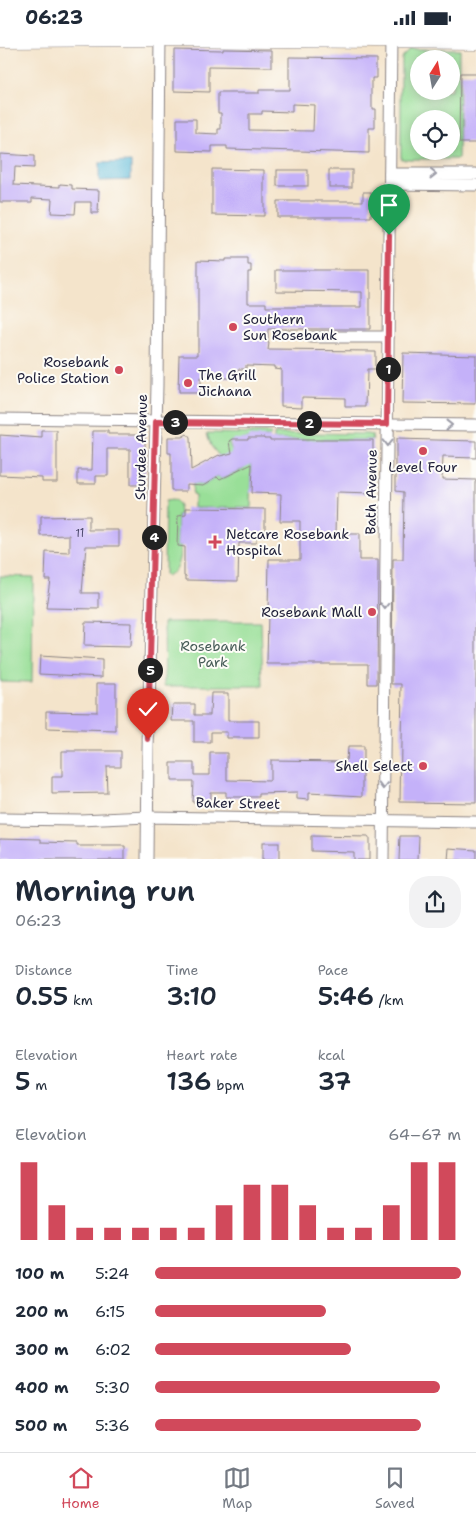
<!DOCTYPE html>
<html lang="en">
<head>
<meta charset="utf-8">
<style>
  body { margin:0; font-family:"Shantell Sans",sans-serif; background:#f2f2f3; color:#1f2937; height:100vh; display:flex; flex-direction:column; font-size:19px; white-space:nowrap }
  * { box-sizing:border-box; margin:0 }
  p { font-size:16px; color:#747a83 }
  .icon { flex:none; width:28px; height:28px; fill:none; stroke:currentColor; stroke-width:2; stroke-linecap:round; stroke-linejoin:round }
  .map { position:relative; height:824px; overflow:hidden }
  .drawer { display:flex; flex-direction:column; background:#fff; flex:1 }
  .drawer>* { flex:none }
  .needle { width:32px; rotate:11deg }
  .controls { position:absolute; left:410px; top:15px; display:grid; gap:10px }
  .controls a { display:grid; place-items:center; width:50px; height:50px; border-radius:50%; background:#fff; box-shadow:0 2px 12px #0003; font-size:25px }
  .pin { position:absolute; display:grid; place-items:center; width:42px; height:42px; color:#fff; margin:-51px -21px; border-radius:50% 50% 50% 0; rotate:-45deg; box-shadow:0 0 5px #0007 }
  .pin .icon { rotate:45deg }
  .km { position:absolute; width:25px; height:25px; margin:-12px; border-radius:50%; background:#222; color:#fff; font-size:14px; line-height:25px; text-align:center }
  .round { display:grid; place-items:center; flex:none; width:52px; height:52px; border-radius:20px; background:#f2f2f3 }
  .headline { display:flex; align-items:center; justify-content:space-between; height:85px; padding:0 15px }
  h1 { font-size:28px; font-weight:600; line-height:38px }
  .stats { display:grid; grid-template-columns:repeat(3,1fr); gap:8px; height:85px; padding:5px 15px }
  .stats div { display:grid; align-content:center }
  .stats b { font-size:25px; font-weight:600 }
  .stats small { font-size:14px; font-weight:400 }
  .stats p { font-size:14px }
  .chart { height:140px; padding:10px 15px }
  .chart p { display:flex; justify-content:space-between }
  .chart svg { width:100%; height:90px; margin-top:5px; stroke:#d1495b; stroke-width:6 }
  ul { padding:0 15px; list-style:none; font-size:16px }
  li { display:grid; grid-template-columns:80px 60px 1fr; align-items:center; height:38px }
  li i { height:12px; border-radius:6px; background:#d1495b }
  .status { display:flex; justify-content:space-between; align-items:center; height:35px; padding:0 25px; background:#fff; direction:ltr }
  .status svg { height:14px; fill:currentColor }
  .tab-bar { display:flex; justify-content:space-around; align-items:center; height:70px; border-top:1px solid #e0e1e3; background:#fff; font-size:14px; color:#747a83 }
  .tab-bar a { display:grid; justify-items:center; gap:2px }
  .tab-bar .on { color:#d1495b }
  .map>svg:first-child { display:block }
  .green { fill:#99df98; stroke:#5e806a; fill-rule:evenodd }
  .water { fill:#59b8d8; stroke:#3e6d8a }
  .building { fill:#c4b1f9; fill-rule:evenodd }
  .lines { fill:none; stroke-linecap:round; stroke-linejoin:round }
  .street-casing { stroke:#8b8383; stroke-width:13 }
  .primary-casing { stroke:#8b8383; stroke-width:19 }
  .street { stroke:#fff; stroke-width:11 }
  .primary { stroke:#fff; stroke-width:18 }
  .oneway { stroke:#9c9ca7 }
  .route-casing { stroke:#fff; stroke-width:10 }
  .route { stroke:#d1495b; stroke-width:6 }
  .poi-dot { fill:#d1495b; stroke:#fdfcf7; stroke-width:2 }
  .labels { text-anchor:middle; stroke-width:4; stroke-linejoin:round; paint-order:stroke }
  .number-label { font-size:11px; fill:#4a466a }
  .poi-label { font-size:14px; fill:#22223b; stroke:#fdfcf7; text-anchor:start }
  .street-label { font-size:14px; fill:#22223b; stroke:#fdfcf7 }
  .park-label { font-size:14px; fill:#465b57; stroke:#fdfcf7 }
</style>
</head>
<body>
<div class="status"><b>06:23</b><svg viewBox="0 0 49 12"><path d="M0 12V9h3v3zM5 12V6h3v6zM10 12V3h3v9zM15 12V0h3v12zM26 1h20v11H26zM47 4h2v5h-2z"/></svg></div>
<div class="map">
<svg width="476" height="825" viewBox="0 0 476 825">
  <rect width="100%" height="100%" fill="#fdfcf7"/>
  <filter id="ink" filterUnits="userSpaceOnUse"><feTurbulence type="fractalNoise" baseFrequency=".02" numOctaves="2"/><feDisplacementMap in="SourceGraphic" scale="10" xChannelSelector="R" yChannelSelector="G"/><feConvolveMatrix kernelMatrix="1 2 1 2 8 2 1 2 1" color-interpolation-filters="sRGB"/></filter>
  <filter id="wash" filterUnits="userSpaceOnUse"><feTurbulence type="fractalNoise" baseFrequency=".0096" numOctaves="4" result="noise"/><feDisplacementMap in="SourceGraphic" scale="20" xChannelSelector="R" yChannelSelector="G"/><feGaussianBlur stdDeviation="1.12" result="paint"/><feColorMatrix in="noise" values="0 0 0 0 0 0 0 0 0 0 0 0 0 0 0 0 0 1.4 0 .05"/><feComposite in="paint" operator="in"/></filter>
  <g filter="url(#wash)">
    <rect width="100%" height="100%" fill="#f4e4cb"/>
    <g class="green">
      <path d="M409 14H459L458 124H401V21ZM419 24H451V56H419ZM419 84H451V116H419Z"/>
      <path d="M207 398 270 399V403L249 402 248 404 231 405 229 409 233 419 220 422 211 411Z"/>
      <path d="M312 398 367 399 372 400 373 405H274V399Z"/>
      <path d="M252 420 251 473H194V460L191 459 192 449 204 450 218 441 221 444 243 434Z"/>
      <path d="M171 465C179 468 180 472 180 481H178L177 511H180C180 525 178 535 166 542L164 540 165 466Z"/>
      <path d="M0 541 33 542 32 647 0 646Z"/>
      <path d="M164 587H261L263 651H165Z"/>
    </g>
    <path class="water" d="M131 127V145L99 146V128Z"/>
    <g id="blocks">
      <g class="building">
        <path d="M222 13 272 14V33L209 32V57L174 56V14L222 15Z"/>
        <path d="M289 22 376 23V43H372V74H375V93H369V118L227 114V111H212V117L177 116V84H196V98L218 99V94H221V78H218V58H259V55H289ZM292 69 314 70 313 96 249 95V79H262V76L292 77Z"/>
        <path d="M460 39H476V108H459Z"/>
        <path d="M0 119 34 121V133L15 132 14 150 60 152V149L72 150V154L99 155 98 178H91V167H76L75 179 51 178 52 164 32 163V167H0Z"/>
        <path d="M212 134 264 135V181L212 180Z"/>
        <rect x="277" y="135" width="31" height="16"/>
        <rect x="329" y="135" width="23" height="17"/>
        <path d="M363 157H371V182H277V166H363Z"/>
        <path d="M225 224H248V230H251V237H248V268H266V272H362V257L276 256V235H370V294H268V308H269L268 315 375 316V335H367L366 372H345V363L302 362V372L281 371V334L274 333V331L246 330V334H239V343H200V358H178L179 320H198V225L225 226Z"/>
        <path d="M403 318 476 320V369L402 368Z"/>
        <path d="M42 396H57V446H42V442L0 440V400L42 403Z"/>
        <path d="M93 396H108V399H145V450H130V414H108V441H96V448H78V435H92Z"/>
        <path d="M187 399 190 403 191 435 219 420 220 421 232 418 230 406 233 404H248V402H264V403H270V405H373V459L337 458 336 499H359V525H378L377 649H368V629H267L269 524H300V486H280L281 459 251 458 252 429 221 444 218 441 204 450 187 449V456H171V418H168V402H182Z"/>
        <path d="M396 404 476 406V423L443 422 442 444 476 445V768L400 767 402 649H392L393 525H403L404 457 396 456Z"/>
        <path d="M186 473 265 474V499H256V508H239L238 546 186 545V541L184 540V512L177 511 178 481 186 480Z"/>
        <path d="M89 481V495H119V511H86L82 558H99V574L46 573 50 544H45L46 517 70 518V500L41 501V482Z"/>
        <path d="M85 587 131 588 130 612 84 611Z"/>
        <path d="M40 621 102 625V642L39 639Z"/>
        <path d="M97 648H116V696L46 694V676L97 677Z"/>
        <path d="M211 658H228V686H259V703H227V697H211V708H194V686H172L173 669H195V680H210Z"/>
        <path d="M347 712H363V761L309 758V765L297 764V758L259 759V762H226V757H210V767H192L193 746H171V728H194V740H210V718H227V745L270 746V725L346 726Z"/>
        <path d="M62 716H121V731H106L107 758 52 759V742H62Z"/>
        <path d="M311 801 369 802V825H353V817L311 816Z"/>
        <path d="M400 801H419L418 825H399Z"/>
        <path d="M0 803 41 804V807L77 808V811H125V825H0Z"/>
        <rect x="262" y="808" width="17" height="17"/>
        <path d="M449 813 476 815V825H448Z"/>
      </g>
    </g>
  </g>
  <g filter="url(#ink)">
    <use href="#blocks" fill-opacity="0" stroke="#8b8383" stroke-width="1"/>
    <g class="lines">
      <g class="street-casing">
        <g id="street">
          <path d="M390 139H476"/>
          <path d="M390 149 476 150"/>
          <path d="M311 302H388"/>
          <path d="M0 384 476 390"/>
          <path d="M0 784 80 785 148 782 476 787"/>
          <path d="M147 825 148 714 157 350 160 0"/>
          <path d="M383 825 391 0"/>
        </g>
      </g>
      <g class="primary-casing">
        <path id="primary" d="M0 3 160 2 476 5"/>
      </g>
      <use href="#street" class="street"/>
      <use href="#primary" class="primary"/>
    </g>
    <defs><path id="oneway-chevron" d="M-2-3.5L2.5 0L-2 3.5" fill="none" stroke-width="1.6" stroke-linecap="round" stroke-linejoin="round" transform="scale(1.25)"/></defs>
    <g class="oneway">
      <use href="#oneway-chevron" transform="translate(433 139) rotate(1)"/>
      <use href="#oneway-chevron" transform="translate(449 390)"/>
      <use href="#oneway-chevron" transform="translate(387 408) rotate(91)"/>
      <use href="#oneway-chevron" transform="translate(385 571) rotate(91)"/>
      <use href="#oneway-chevron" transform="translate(384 751) rotate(91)"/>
    </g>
  </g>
  <g class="lines" filter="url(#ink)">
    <g class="route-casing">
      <path id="route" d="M148 704 156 387 387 389 389 200"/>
    </g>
    <use href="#route" class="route"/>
  </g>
  <g class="poi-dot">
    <circle cx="233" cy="292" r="5"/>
    <circle cx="119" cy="335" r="5"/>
    <circle cx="188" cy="348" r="5"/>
    <circle cx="423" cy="416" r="5"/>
    <path d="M212.5 499.5h5v5h5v5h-5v5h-5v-5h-5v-5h5z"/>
    <circle cx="372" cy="577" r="5"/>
    <circle cx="423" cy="731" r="5"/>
  </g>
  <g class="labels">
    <g class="number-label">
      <text x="80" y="502">11</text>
    </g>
    <g class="poi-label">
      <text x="243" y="289">Southern<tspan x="243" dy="16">Sun Rosebank</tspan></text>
      <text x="109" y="332" text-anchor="end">Rosebank<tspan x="109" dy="16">Police Station</tspan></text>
      <text x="198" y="345">The Grill<tspan x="198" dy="16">Jichana</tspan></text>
      <text x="423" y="437" text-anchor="middle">Level Four</text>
      <text x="226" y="504">Netcare Rosebank<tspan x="226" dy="16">Hospital</tspan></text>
      <text x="362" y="582" text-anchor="end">Rosebank Mall</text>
      <text x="413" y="736" text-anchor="end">Shell Select</text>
    </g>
    <g class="street-label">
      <text transform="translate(141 412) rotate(-89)" y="5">Sturdee Avenue</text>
      <text transform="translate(371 457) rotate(-89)" y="5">Bath Avenue</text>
      <text transform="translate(238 768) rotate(1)" y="5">Baker Street</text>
    </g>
    <g class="park-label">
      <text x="213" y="616">Rosebank<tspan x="213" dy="16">Park</tspan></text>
    </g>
  </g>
</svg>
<div class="controls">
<a><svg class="needle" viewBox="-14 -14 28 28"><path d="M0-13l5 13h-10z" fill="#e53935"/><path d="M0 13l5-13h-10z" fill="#747a83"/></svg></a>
<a><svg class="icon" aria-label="locate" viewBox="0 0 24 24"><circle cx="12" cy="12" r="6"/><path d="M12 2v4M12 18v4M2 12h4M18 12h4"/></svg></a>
</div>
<div class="pin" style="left:389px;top:200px;background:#1e9e55"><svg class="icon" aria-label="arrive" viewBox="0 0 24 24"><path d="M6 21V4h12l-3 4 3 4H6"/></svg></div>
<div class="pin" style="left:148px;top:704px;background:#d93025"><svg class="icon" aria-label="check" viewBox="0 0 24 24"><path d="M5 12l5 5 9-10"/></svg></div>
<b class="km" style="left:388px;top:334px">1</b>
<b class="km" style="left:309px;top:388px">2</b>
<b class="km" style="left:175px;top:387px">3</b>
<b class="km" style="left:154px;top:502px">4</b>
<b class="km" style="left:150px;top:635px">5</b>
</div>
<section class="drawer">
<div class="headline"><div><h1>Morning run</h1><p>06:23</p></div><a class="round"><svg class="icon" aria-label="share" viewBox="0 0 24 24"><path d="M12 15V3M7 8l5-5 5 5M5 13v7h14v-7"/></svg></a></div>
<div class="stats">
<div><p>Distance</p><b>0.55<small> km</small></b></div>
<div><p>Time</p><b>3:10</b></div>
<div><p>Pace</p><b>5:46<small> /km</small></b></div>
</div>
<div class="stats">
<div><p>Elevation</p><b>5<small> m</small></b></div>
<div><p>Heart rate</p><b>136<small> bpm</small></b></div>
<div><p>kcal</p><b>37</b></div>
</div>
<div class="chart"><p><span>Elevation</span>64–67 m</p>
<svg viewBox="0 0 160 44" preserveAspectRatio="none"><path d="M5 44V6M15 44V27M25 44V38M35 44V38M45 44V38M55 44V38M65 44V38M75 44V27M85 44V17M95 44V17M105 44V27M115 44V38M125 44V38M135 44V27M145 44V6M155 44V6"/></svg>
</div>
<ul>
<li><b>100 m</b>5:24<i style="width:100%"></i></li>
<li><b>200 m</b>6:15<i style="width:56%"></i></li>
<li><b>300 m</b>6:02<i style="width:64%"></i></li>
<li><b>400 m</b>5:30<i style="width:93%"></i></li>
<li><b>500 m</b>5:36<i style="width:87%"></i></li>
</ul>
</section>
<nav class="tab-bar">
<a class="on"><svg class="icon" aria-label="home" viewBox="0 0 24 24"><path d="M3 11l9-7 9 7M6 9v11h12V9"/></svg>Home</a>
<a><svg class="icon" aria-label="map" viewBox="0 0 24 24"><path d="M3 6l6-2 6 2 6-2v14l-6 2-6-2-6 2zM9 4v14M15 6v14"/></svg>Map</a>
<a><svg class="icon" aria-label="saved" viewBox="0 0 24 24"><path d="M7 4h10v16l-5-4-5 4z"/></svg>Saved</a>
</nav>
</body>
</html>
